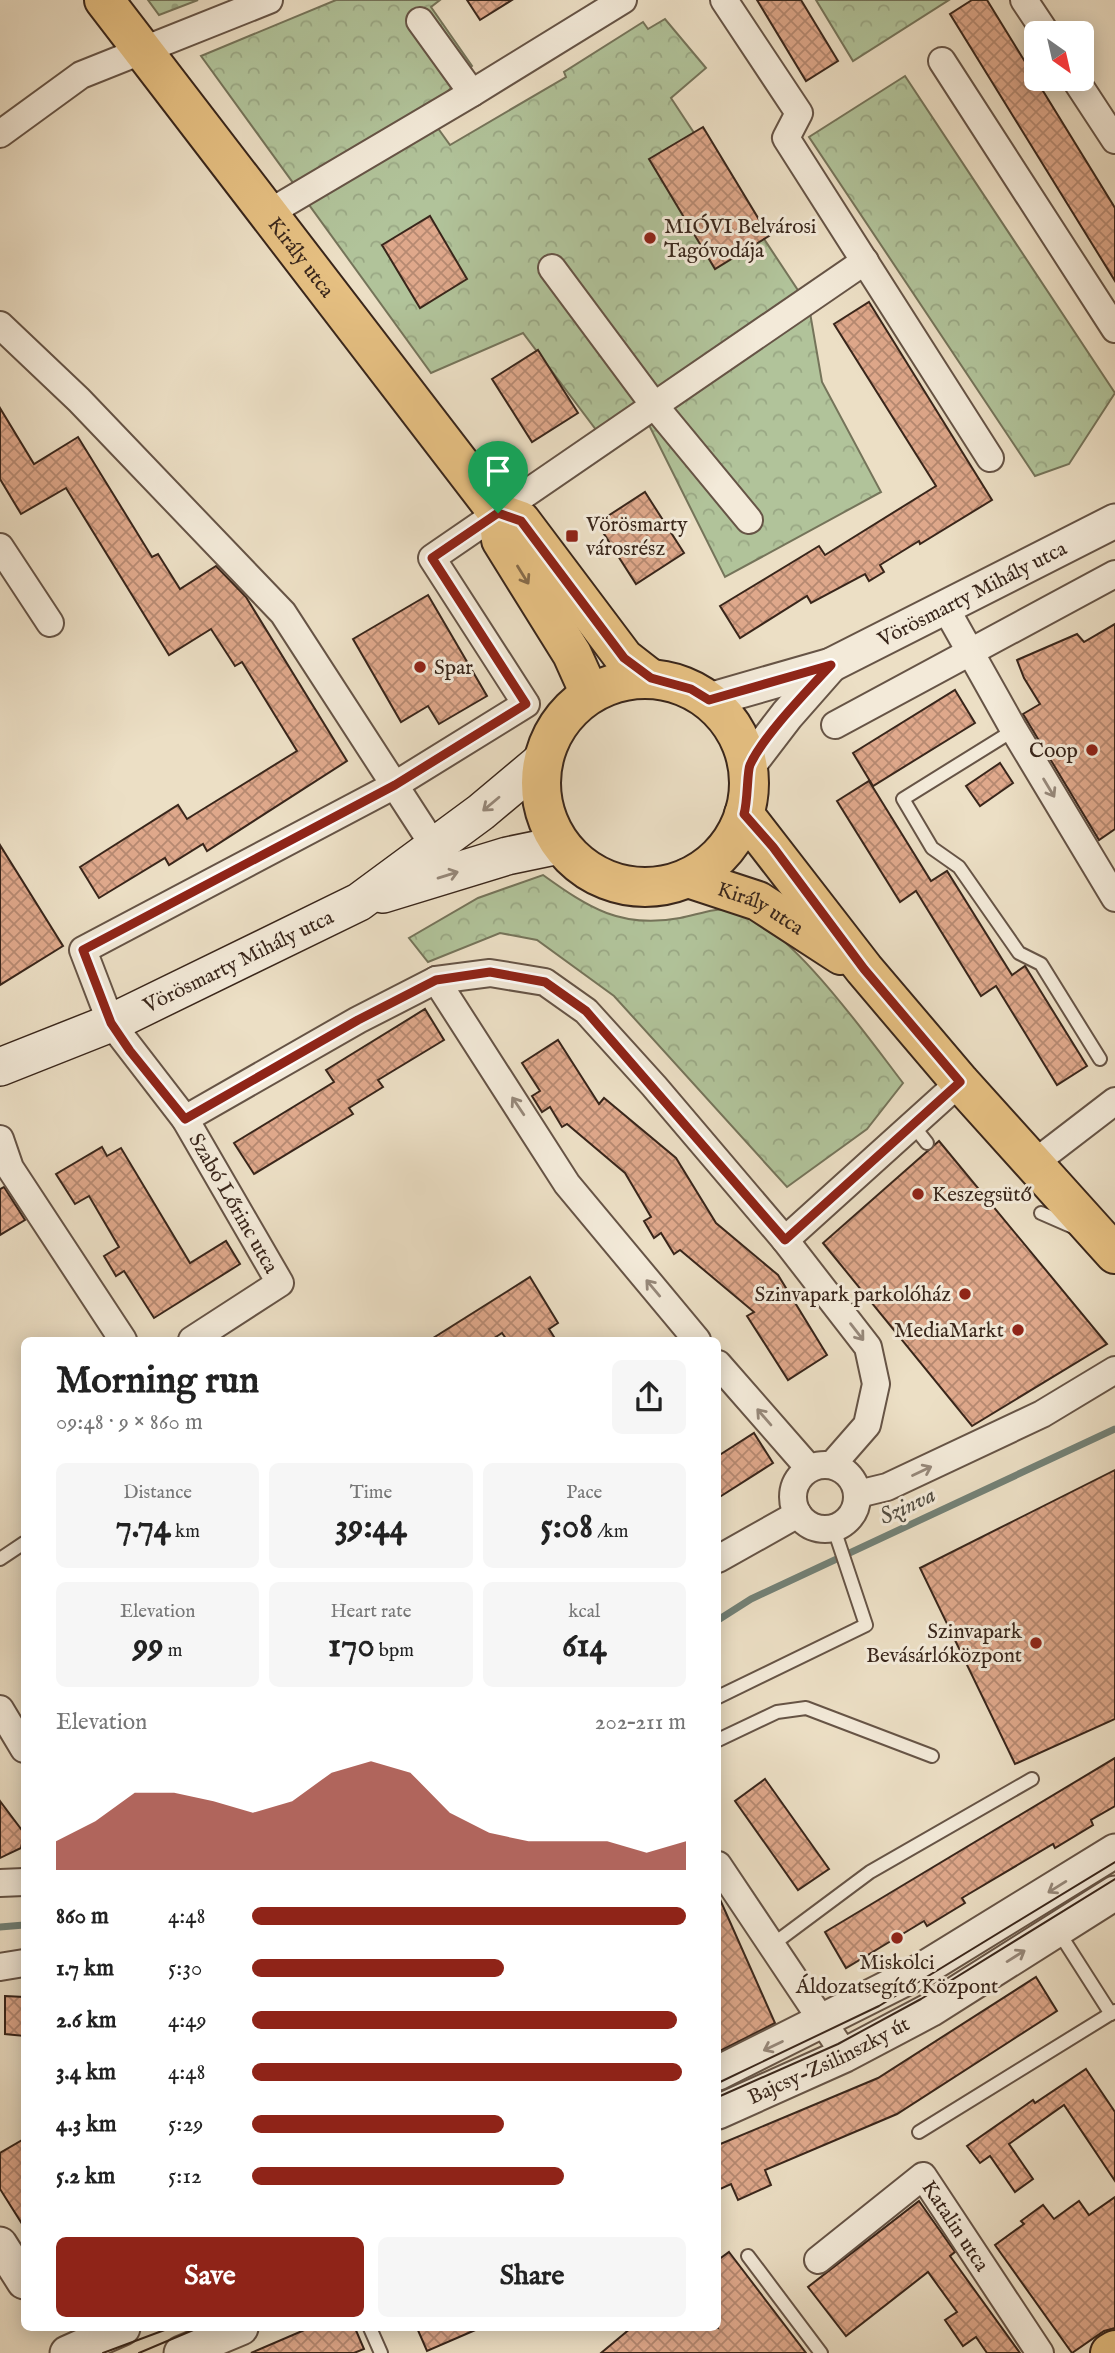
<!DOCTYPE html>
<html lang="en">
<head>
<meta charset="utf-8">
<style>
  body { margin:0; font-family:"IM FELL English",serif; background:#f6f6f6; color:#222; height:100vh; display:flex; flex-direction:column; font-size:26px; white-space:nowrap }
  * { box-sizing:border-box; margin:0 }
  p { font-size:23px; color:#767676 }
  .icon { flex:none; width:38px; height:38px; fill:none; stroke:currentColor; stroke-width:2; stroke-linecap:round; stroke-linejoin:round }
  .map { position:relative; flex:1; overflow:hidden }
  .panel { position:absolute; left:21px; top:1337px; width:700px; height:994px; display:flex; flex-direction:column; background:#fff; border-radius:10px; box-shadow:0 4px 18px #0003 }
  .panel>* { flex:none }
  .needle { width:46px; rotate:146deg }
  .fabs { position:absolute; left:1024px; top:21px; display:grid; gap:14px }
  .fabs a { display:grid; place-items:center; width:70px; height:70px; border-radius:10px; background:#fff; box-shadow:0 4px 18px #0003; font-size:35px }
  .pin { position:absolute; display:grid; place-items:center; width:60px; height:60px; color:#fff; margin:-72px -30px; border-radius:50% 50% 50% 0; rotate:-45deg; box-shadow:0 0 7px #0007 }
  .pin .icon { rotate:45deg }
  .round { display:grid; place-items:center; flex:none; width:74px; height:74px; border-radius:10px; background:#f6f6f6 }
  .summary { display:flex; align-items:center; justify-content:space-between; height:119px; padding:0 35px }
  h1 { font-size:38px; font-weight:800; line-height:52px }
  .stats { display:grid; grid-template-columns:repeat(3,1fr); gap:10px; height:119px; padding:7px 35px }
  .stats div { display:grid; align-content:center; border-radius:10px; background:#f6f6f6; text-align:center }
  .stats b { font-size:35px; font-weight:800 }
  .stats small { font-size:19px; font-weight:400 }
  .stats p { font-size:19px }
  .chart { height:196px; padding:14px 35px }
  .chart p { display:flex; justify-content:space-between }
  .chart svg { width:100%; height:126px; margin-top:7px; fill:#8f2418; opacity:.7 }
  .action { display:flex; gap:14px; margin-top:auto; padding:14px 35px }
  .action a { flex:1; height:80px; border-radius:10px; background:#8f2418; color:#fff; font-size:28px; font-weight:800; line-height:80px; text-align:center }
  .action a+a { background:#f6f6f6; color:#222 }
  ul { padding:0 35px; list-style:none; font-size:23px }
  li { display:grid; grid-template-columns:112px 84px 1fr; align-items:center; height:52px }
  li i { height:18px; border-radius:9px; background:#8f2418 }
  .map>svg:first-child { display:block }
  .cemetery { fill:url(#cemetery-stones); stroke:#75745a; stroke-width:2 }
  .park { fill:url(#park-crowns); stroke:#75745a; stroke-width:2 }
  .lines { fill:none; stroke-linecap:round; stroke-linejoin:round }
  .stream { stroke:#738176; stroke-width:7 }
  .building { fill:url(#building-cross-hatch); stroke:#39261b; stroke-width:2 }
  .service-casing { stroke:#665446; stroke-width:16 }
  .minor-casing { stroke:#665446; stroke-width:30 }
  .tertiary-casing { stroke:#665446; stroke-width:37 }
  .secondary-casing { stroke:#39261b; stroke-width:40 }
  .primary-casing { stroke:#39261b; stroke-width:42 }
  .service { stroke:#f3ead9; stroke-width:12 }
  .minor { stroke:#f3ead9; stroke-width:26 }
  .tertiary { stroke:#f3ead9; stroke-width:33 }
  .secondary { stroke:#f3ead9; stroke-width:37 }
  .primary { stroke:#e6c082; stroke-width:38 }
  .tram { stroke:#39261b; stroke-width:2 }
  .oneway { stroke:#876b49 }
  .oneway2 { stroke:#96887a }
  .route-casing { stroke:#fff; stroke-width:14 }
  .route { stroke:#8f2418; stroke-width:9 }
  .poi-dot { fill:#8f2418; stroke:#f3ead9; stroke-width:2.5 }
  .labels { text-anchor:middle; stroke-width:6; stroke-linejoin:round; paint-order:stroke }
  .poi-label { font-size:21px; fill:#39261b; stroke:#f3ead9; text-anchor:start }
  .street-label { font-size:21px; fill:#39261b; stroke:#f3ead9 }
  .water-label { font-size:23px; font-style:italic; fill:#514c41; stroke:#f3ead9 }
</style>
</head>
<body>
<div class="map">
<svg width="1115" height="2353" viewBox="0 0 1115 2353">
  <defs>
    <pattern id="cemetery-stones" width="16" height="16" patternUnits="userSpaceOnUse" patternTransform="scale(1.75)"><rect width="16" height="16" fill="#b1c39a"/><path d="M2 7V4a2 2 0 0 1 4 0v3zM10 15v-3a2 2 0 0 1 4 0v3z" fill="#99a784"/></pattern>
    <pattern id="park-crowns" width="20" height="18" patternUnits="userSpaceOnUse" patternTransform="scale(1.75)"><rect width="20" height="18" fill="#b1c39a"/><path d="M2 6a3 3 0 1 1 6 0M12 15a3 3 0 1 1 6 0" fill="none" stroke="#99a784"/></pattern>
    <pattern id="building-cross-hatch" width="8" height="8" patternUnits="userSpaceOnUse" patternTransform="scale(1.75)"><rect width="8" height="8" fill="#dfa88b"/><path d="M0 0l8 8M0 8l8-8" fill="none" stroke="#b68971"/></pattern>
  </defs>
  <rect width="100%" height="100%" fill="#ecdfc5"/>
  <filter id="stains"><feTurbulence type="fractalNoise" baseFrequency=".00286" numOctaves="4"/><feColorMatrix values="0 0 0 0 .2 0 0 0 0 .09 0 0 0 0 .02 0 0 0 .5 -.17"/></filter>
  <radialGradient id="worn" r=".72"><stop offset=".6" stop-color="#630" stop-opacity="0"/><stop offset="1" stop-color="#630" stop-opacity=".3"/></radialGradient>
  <path class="cemetery" d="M148 0H198L159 15Z"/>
  <g class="park">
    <path d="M336 0H440L431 7 472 66 427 113 450 145 566 77 564 72 643 22 648 29 665 19 706 68 671 98 809 307 822 382 881 492 725 577 646 419 600 435 523 333 431 373 201 56Z"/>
    <path d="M816 0H949L853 61Z"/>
    <path d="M905 76 1115 393 1069 464 1035 476 809 137Z"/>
    <path d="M543 875C589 908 621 929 680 918 697 915 715 907 732 910 786 920 869 1039 903 1083L867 1129 787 1187 614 996 537 940 500 933 428 962 409 938 478 898Z"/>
  </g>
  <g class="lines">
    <g class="stream">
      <path d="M718 1620 751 1599 1115 1429"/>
      <path d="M0 1927 24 1925"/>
    </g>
  </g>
  <g class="building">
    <path d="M467 0H512L480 20Z"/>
    <path d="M757 0H801L838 61 806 81Z"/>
    <path d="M972 0H987L1115 208V281L950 14Z"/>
    <path d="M703 127 769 236 715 269 649 159Z"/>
    <path d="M430 216 467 279 420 308 382 245Z"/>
    <path d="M869 302 992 500 920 544 919 541 880 565 884 572 869 581 865 574 811 603 807 596 740 638 720 606 819 546 825 555 936 486 834 324Z"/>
    <path d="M538 350 578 413 532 442 492 379Z"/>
    <path d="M0 408 34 464 78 437 152 557 158 554 180 589 216 566 246 597 347 761 207 851 203 844 169 865 165 858 99 898 80 867 178 805 187 819 297 751 242 662 235 666 211 629 169 655 66 488 21 514 0 479Z"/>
    <path d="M645 492 684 553 636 584 597 523Z"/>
    <path d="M428 595 487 696 439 724 428 706 401 722 353 639Z"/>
    <path d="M1115 624V829L1099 840 1023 714 1040 704 1024 678 1017 660 1077 634 1084 642Z"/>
    <path d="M955 690 975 723 873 786 853 753Z"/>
    <path d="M1000 763 1013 783 980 806 966 786Z"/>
    <path d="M869 781 931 881 947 871 1012 975 1025 966 1087 1066 1057 1085 996 986 981 996 916 891 900 902 837 801Z"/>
    <path d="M0 845 63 946 0 985Z"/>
    <path d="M425 1009 444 1040 378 1080 383 1087 349 1108 353 1114 254 1174 234 1143 334 1082 326 1070Z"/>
    <path d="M558 1040 599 1104 604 1098 676 1158 716 1223 778 1275 827 1355 788 1380 747 1316 754 1312 680 1250 674 1254 661 1233 654 1238 644 1221 651 1217 625 1173 567 1124 562 1127 550 1107 542 1112 532 1096 540 1091 522 1063Z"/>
    <path d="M939 1141 1107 1344 972 1426 823 1243Z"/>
    <path d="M102 1147 107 1156 121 1148 190 1263 226 1241 240 1264 154 1318 124 1271 116 1276 104 1256 119 1247 89 1196 75 1204 56 1174Z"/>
    <path d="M4 1187 25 1220 0 1235V1189Z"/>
    <path d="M530 1277 558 1323 549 1329 556 1340H507L502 1333 491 1340H430Z"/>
    <path d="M754 1433 773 1463 718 1498V1456Z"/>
    <path d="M1115 1470V1719L1015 1764 920 1568Z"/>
    <path d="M1115 1758V1806L1091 1820 1093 1825 1055 1848 1053 1844 962 1898 965 1903 927 1926 924 1921 846 1968 825 1932Z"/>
    <path d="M765 1779 829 1869 798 1890 735 1801Z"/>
    <path d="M0 1801 24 1833 21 1848 0 1858Z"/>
    <path d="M718 1895 775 2023 718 2052Z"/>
    <path d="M1036 1977 1057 2011 897 2114 765 2170 771 2185 738 2200 731 2184 718 2190V2145L878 2078Z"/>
    <path d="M5 1996 24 1997V2036L5 2034Z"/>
    <path d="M1086 2069 1115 2112V2181L1064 2105 1009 2144 1033 2179 1015 2192 990 2156 980 2163 967 2146 1033 2100 1035 2103Z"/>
    <path d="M24 2139V2227L0 2189V2153Z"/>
    <path d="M1115 2197V2328L1104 2331 1072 2353 995 2245 1024 2224 1021 2221 1043 2205 1054 2219 1079 2201 1089 2215Z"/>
    <path d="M919 2201 955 2252 950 2256 1020 2353H987L976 2337 963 2346 945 2320 957 2312 928 2272 846 2336 808 2287Z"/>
    <path d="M729 2252 806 2353H601L631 2328H718V2260Z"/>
    <path d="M309 2328H355L364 2349 354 2353H251Z"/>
    <path d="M417 2328H480L427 2351Z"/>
  </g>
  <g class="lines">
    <g class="service-casing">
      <g id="service">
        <path d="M1014 730 903 799 932 848 959 867 1019 953 1041 964 1100 1059"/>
        <path d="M912 1124 927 1143"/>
        <path d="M1041 1213 1073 1227"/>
        <path d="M0 1559 24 1543"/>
        <path d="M718 1697 866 1625 834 1529"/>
        <path d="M718 1740 777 1712 806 1708 932 1756"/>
        <path d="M1058 1931 1111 2014"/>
        <path d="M772 1945 870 1872 1032 1779"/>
        <path d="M919 2132 1115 2011"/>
        <path d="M748 2256 821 2353"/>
        <path d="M370 2328 381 2353"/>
      </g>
    </g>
    <g class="minor-casing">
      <g id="minor">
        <path d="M724 0 799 113 786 138 990 458"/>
        <path d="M1024 0 1046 33"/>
        <path d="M420 21 472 93"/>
        <path d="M942 61 1115 329"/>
        <path d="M1075 79 1115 140"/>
        <path d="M0 134 81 75 269 0"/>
        <path d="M267 214 472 93 623 0"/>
        <path d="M552 268 654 405 749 520"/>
        <path d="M0 325 79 400 283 613 434 846"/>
        <path d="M0 547 50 623"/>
        <path d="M945 607 1014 730 1115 898"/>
        <path d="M835 725 1115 574"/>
        <path d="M436 980 567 1184 697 1340"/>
        <path d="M185 1119 358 1020 436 980 490 973 545 982 586 1011 654 1086 785 1240 868 1347 876 1384 867 1425 832 1465"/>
        <path d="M0 1139 10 1168 123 1340"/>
        <path d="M1033 1164 1115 1101"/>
        <path d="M785 1240 960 1082"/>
        <path d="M192 1340 280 1283 185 1119 111 1023 83 950 395 785 526 704 432 558 865 261"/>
        <path d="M718 1364 809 1468"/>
        <circle cx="825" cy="1497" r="32"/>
        <path d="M858 1494 887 1487 1042 1414 1115 1370"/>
        <path d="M718 1559 798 1514"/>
        <path d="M0 1709 24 1749"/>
        <path d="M718 1865 845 2055"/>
        <path d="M0 1883 24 1882"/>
        <path d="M0 1967 24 1963"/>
        <path id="s1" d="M818 2260 923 2176 1040 2353"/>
      </g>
    </g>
    <g class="tertiary-casing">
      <g id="tertiary">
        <path id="s2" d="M709 700 831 665 1115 521"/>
        <path d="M748 766 787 715 831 665"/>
        <path d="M718 2073 915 1974 1115 1851"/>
        <path id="s3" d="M718 2112 845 2055 930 2010 1115 1893"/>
        <path d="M0 2244 24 2282"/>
        <path d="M67 2353 123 2328"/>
        <path d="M181 2353 241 2328"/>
      </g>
    </g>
    <g class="secondary-casing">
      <g id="secondary">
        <path d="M383 894 507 856 560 845"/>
        <path id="s4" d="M0 1067 111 1023 359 902 481 812 543 760"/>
      </g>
    </g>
    <g class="primary-casing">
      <g id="primary">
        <path id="s5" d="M104 0 498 513 501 540 572 654 590 694"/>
        <path d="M498 513 521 521 624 658 651 679"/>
        <circle cx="645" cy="783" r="104"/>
        <path d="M744 814 864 969 960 1082 1115 1254"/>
        <path id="s6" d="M688 878 758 901 841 955"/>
        <path d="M1110 2353 1115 2350"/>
      </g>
    </g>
    <use href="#service" class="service"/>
    <use href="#minor" class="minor"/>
    <use href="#tertiary" class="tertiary"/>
    <use href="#secondary" class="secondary"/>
    <use href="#primary" class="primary"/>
    <g class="tram">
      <path d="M718 2083 879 2006 1115 1862"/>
      <path d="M718 2097 838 2044 921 1999 1115 1879"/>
      <path d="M103 2353 170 2328"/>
      <path d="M139 2353 198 2328"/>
    </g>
  </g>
  <defs><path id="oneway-shaft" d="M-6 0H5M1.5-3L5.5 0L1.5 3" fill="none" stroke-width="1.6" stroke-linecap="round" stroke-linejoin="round" transform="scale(1.75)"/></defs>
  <use class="oneway" href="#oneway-shaft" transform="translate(523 575) rotate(58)"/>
  <g class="oneway2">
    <use href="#oneway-shaft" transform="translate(1049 788) rotate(59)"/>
    <use href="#oneway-shaft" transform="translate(491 804) rotate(140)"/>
    <use href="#oneway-shaft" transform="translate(448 875) rotate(-17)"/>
    <use href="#oneway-shaft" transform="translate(518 1106) rotate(-124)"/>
    <use href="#oneway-shaft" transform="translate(653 1288) rotate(-130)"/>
    <use href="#oneway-shaft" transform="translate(857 1332) rotate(52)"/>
    <use href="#oneway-shaft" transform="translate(764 1417) rotate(-131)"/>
    <use href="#oneway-shaft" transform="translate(922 1471) rotate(-25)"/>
    <use href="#oneway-shaft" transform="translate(1057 1887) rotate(148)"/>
    <use href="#oneway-shaft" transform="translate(1016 1956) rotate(-32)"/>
    <use href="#oneway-shaft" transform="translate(773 2046) rotate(154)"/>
  </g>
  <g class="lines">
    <g class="route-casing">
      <path id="route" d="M498 513 521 521 624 658 651 678 691 689 709 700 831 665C808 690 763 736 750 765 747 771 748 801 744 814L773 847 864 969 960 1082 785 1240 586 1011 545 982 490 972 436 980 358 1020 185 1119 130 1051 111 1023 83 950 395 785 526 704 432 558Z"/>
    </g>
    <use href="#route" class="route"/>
  </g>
  <g class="poi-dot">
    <circle cx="650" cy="238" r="7"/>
    <rect x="565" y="529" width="14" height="14" rx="3.5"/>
    <circle cx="420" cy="667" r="7"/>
    <circle cx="1092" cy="750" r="7"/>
    <circle cx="918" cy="1194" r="7"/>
    <circle cx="965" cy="1294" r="7"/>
    <circle cx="1018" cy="1330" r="7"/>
    <circle cx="1036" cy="1643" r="7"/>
    <circle cx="897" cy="1938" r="7"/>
  </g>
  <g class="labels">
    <g class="poi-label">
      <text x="664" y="233">MIÓVI Belvárosi<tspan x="664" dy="24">Tagóvodája</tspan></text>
      <text x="586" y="531">Vörösmarty<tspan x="586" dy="24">városrész</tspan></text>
      <text x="434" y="674">Spar</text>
      <text x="1078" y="757" text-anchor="end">Coop</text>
      <text x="932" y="1201">Keszegsütő</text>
      <text x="951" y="1301" text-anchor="end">Szinvapark parkolóház</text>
      <text x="1004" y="1337" text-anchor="end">MediaMarkt</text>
      <text x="1022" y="1638" text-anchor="end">Szinvapark<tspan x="1022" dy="24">Bevásárlóközpont</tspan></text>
      <text x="897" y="1969" text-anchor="middle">Miskolci<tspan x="897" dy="24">Áldozatsegítő Központ</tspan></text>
    </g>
    <g class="street-label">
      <text dy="7" stroke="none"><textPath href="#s5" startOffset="324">Király utca</textPath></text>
      <text dy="7" stroke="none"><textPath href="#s2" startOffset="285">Vörösmarty Mihály utca</textPath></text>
      <text dy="7" stroke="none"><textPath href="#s6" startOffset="79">Király utca</textPath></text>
      <text dy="7" stroke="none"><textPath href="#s4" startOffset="261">Vörösmarty Mihály utca</textPath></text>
      <text transform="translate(234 1203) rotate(60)" y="7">Szabó Lőrinc utca</text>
      <text dy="7" stroke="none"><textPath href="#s3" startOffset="122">Bajcsy-Zsilinszky út</textPath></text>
      <text dy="7" stroke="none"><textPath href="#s1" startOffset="194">Katalin utca</textPath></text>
    </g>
    <g class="water-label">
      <text transform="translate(907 1505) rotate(-25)" y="8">Szinva</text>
    </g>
  </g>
  <rect width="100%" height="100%" filter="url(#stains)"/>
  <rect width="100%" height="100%" fill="url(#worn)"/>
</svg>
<div class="fabs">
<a><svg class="needle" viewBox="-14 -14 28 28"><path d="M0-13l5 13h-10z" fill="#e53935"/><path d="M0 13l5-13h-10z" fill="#767676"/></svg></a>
</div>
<div class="pin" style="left:498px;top:513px;background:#1e9e55"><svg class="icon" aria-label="arrive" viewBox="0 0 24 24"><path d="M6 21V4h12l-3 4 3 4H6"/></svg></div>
<section class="panel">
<div class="summary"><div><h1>Morning run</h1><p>09:48 · 9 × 860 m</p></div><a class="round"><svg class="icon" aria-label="share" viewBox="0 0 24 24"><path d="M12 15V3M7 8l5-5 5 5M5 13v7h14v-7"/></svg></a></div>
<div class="stats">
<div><p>Distance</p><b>7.74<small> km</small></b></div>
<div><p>Time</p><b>39:44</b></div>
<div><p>Pace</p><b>5:08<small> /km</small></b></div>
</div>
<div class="stats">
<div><p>Elevation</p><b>99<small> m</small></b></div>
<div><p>Heart rate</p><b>170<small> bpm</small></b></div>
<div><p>kcal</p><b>614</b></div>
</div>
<div class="chart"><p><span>Elevation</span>202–211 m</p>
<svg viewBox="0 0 160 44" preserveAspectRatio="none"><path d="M0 44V34L10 27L20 17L30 17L40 20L50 24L60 20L70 10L80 6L90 10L100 24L110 31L120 34L130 34L140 34L150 38L160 34V44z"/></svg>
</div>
<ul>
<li><b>860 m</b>4:48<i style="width:100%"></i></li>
<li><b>1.7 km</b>5:30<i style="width:58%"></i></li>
<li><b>2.6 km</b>4:49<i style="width:98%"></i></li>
<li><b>3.4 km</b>4:48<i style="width:99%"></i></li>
<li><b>4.3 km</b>5:29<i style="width:58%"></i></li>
<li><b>5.2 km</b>5:12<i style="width:72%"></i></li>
</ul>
<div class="action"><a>Save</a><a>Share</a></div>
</section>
</div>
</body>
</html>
